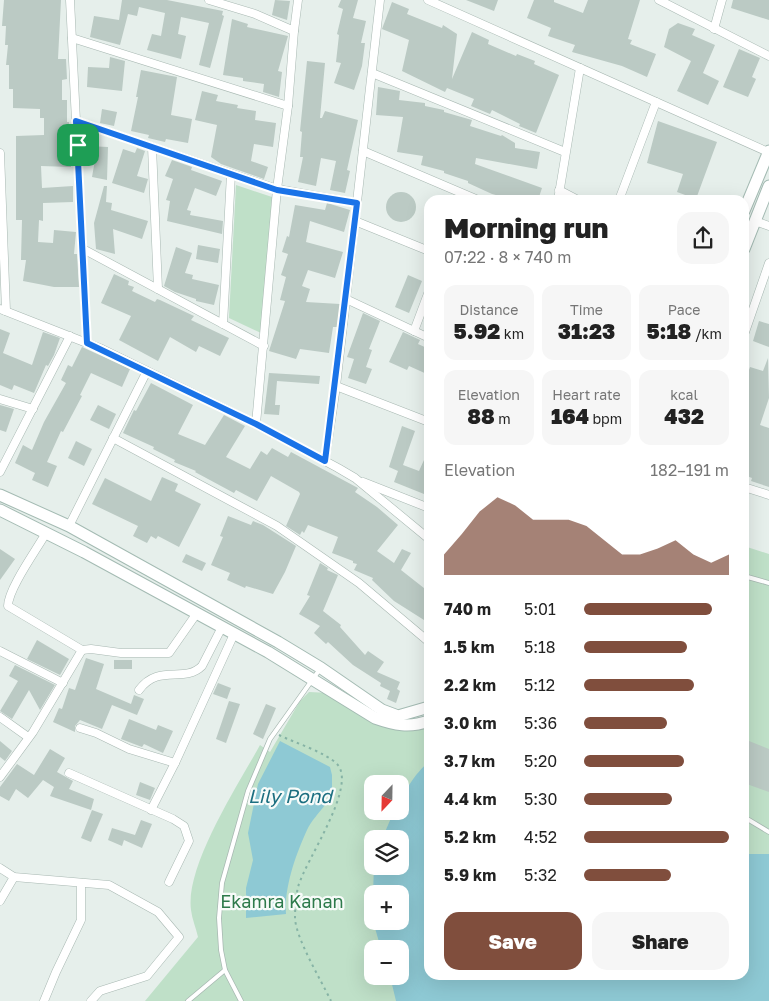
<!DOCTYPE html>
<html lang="en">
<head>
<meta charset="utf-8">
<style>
  body { margin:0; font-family:"Golos Text",sans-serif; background:#f6f6f6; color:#222; height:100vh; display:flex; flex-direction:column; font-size:19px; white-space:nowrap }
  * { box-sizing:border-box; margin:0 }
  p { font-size:16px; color:#767676 }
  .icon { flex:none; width:28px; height:28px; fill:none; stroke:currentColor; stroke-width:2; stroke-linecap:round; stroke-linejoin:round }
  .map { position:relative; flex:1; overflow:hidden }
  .details { position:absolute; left:424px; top:195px; width:325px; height:785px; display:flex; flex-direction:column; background:#fff; border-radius:15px; box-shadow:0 5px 20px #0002 }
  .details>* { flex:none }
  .needle { width:32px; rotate:202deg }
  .controls { position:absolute; left:364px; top:775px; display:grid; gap:10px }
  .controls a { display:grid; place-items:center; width:45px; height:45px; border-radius:10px; background:#fff; box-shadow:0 5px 20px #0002; font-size:25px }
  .pin { position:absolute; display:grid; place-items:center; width:42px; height:42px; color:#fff; margin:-21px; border-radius:10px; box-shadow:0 2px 8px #0006 }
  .round { display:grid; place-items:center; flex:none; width:52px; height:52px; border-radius:15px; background:#f6f6f6 }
  .headline { display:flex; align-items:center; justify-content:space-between; height:85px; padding:0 20px }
  h1 { font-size:28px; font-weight:800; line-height:38px }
  .figures { display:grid; grid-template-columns:repeat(3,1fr); gap:8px; height:85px; padding:5px 20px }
  .figures div { display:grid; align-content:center; border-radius:12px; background:#f6f6f6; text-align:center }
  .figures b { font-size:21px; font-weight:800 }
  .figures small { font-size:14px; font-weight:400 }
  .figures p { font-size:14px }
  .chart { height:140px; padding:10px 20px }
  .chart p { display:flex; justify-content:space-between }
  .chart svg { width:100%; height:90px; margin-top:5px; fill:#804e3d; opacity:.7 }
  .action { display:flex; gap:10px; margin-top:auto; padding:10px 20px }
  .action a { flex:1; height:58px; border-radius:15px; background:#804e3d; color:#fff; font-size:20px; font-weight:800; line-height:58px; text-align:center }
  .action a+a { background:#f6f6f6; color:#222 }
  ul { padding:0 20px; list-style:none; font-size:16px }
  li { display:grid; grid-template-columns:80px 60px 1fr; align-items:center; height:38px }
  li i { height:12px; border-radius:6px; background:#804e3d }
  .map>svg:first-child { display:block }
  .green { fill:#bfe0c8; fill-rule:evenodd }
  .water { fill:#8ec9d4 }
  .building { fill:#bbcac4 }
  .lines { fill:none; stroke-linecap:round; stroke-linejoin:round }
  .lane-casing { stroke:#a8b8b2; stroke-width:5.5 }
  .street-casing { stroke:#a8b8b2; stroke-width:9 }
  .secondary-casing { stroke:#a4bbb3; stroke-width:13 }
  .path { stroke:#86b3a5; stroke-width:2; stroke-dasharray:2.5 4; stroke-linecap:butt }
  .lane { stroke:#fff; stroke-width:4 }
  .street { stroke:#fff; stroke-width:8 }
  .secondary { stroke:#fff; stroke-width:11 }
  .route-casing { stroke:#fff; stroke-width:10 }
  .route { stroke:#1a73e8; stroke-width:6 }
  .labels { text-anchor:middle; stroke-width:4.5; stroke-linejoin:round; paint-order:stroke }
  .park-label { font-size:18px; fill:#2d7a4b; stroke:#f7fbf9 }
  .water-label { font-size:19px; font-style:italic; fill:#1c6f80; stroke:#f7fbf9 }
</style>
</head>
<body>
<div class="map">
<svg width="769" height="1001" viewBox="0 0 769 1001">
  <rect width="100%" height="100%" fill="#e6efeb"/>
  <g class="green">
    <path d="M236 185 272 197 261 333 229 318Z"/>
    <path d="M744 546 769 554V1001H145L198 937C196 928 192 919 191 910 185 866 238 785 260 745L270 752 300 701 309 692 330 693 364 708 429 727V975H744ZM372 784H400V811H372ZM372 839H400V866H372ZM372 894H400V921H372ZM372 949H400V976H372Z"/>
  </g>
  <g class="water">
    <path d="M280 741 330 767 332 775V789L324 793 322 798 325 805C319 813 311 821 307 830 296 854 284 887 286 914L246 918V888L253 860 248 833 258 784Z"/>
    <path d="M429 762V975H744V854H769V1001H396L390 976H400V949H381L373 921H400V894H373L374 866H400V839H382L394 811H400C400 795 416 772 429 762Z"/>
  </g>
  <g class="building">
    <path d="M4 0H61L58 59H66L67 79 62 80V100H67V122H69L71 167 41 166 42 188 73 186V202L43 203V221L39 220 38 242 53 243 54 230 76 232 74 254H77L79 287H54L23 281 26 260H21L22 220H16V136L44 135V118H40V109L13 108V89H9V65H6L8 45H5L6 26H2Z"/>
    <path d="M122 0H167L223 11 222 15 224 16 210 68 199 65 209 23 181 17 178 34 186 36 181 59 147 50 152 34 161 36 165 13 139 7 137 16 128 14 120 45 90 37 94 16 119 20Z"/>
    <path d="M275 0 290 1 287 20 272 15Z"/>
    <path d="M341 0H358L353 18 366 21 361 43H365L362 66 354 90 334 83 341 63 336 62 339 35 337 34 343 9 338 7Z"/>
    <path d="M466 0H498L494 11Z"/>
    <path d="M534 0H554V2L583 13 588 0H640L628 39 632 40 630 44 656 54 647 77 622 66 572 52 575 45 548 36 551 28 527 18Z"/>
    <path d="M733 0H769V20L731 8Z"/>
    <path d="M392 2 409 9 407 14 442 28 443 25 457 34 452 79 472 32 489 40 488 44 516 56 517 54 535 61 534 64 559 75 536 133 519 126 520 124 492 110 490 114 471 106 474 99 447 88 445 92 402 71 409 40 382 29Z"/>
    <path d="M232 19 248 24 247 27 288 36 278 71 282 72 279 97 263 92 264 84 243 81V78L223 75Z"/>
    <path d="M678 23 695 29 692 35 715 45 703 73 719 81 708 105 677 91 691 61 664 47 669 29Z"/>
    <path d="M739 49 760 58 752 77 756 79 748 97 723 87Z"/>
    <path d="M110 57 125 61 122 91 87 87 88 67 109 68Z"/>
    <path d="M307 61 325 63 320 118H322L325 111 358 120 347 170 350 171 345 193 330 190 336 161 321 158 316 186 298 182 303 157H300L302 132 300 131Z"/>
    <path d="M141 70 177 77 171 115 192 119 188 143 166 139 165 142 148 138 149 135 131 131 138 97H136Z"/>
    <path d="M378 87 400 91 399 100 425 103V106L444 110V112L472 120 470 126 501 136 502 135 515 143V148L540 152 537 169 476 158 475 164 542 188 538 200H515L492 194 468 183V181L444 173V171L421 165 423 156 397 152 403 117 376 115Z"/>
    <path d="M202 91 218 95 216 101 238 105 237 108 256 111 255 120 276 123 273 147 254 144 251 161 268 167 264 179 221 164 211 157 217 125 195 120Z"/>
    <path d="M102 109 117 112 114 126 100 123Z"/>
    <path d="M658 121 717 142 696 199 677 192 683 174 647 163Z"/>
    <path d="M87 146 108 147 107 180 92 177 95 160H87Z"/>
    <path d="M137 148 145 151 137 176 148 179 144 193 112 183 123 149 135 153Z"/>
    <path d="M172 160 192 167 191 170 222 181 216 196 195 188 187 210 191 211 190 215 223 221 222 234 167 221 170 201 166 200 173 179 165 176Z"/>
    <path d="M104 186H107L106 202 112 203 111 210 148 221 142 239 113 229 115 254 96 249 94 223Z"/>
    <circle cx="401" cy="207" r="15"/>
    <path d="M327 203 350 210 344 232 310 221 306 242 343 252 335 278 308 270 302 286 310 289 306 302 340 304 337 327H333L329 353 300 349 296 359 269 351 285 301 280 300 286 277 281 275 288 254 282 252 287 236 289 237 295 205 325 210Z"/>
    <path d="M198 245 220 249 218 263 196 259Z"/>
    <path d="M176 247 192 253 185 273 193 275 192 279 219 285 214 305 196 301V299L175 292 164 286Z"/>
    <path d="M114 274 129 281 128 285 134 287 132 291 155 302 157 299 160 300 194 316 191 320 229 338 220 356 199 346 196 352 170 337 158 361 119 340 131 316 101 303Z"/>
    <path d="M408 275 422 281 409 313 395 307Z"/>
    <path d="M363 313 380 321 369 349 372 350 366 367 372 369 366 384 348 378 354 359 347 357Z"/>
    <path d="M759 321 769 324V347L753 341Z"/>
    <path d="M0 329 10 333 3 353 32 365 43 332 60 338 54 355 48 366 46 365 34 393 14 385 12 390 0 385Z"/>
    <path d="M403 332 420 340 418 344 429 349V375L409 366 407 370 389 362Z"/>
    <path d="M82 347 130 369 122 387 91 373 80 395 82 396 63 432 61 431 47 462 57 466 48 487 32 480 35 473 15 463 23 445 32 450 44 422 66 383 61 380 68 365 72 367Z"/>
    <path d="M768 358 769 398 760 425 769 428V487L751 481 752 478 744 475V384L750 367 763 371Z"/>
    <path d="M269 373 320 376 319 384 277 381 275 405H280L279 415 264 414Z"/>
    <path d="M151 383 193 405 178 434 205 445 224 415 245 426 226 457 250 469 261 451 267 455 272 448 288 457 291 452 358 488 355 492 377 507 398 525 377 551 394 563 402 549 411 553 401 570 429 592V613L424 620 394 601 372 580 373 578 354 570 357 564 353 563V561L332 553 338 537 308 525 304 533 302 531 300 535 286 526 300 494 299 492 271 476 257 501 236 490 234 493 195 472 196 471 174 462 175 460 153 449 154 447 123 433 134 410 136 411Z"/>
    <path d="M0 405 14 409 6 432 0 430Z"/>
    <path d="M98 405 116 414 109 429 90 420Z"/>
    <path d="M402 426 415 431 403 465 419 471 429 449V496L394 482 398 471 389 467Z"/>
    <path d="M76 441 92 449 84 466 68 458Z"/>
    <path d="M162 477 178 484 175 491 201 504 179 547 158 536 156 539 151 536 147 543 133 536 138 526 92 504 105 478 151 501Z"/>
    <path d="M228 516 251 525 253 521 263 525 296 546 285 572 273 594 246 586 245 588 227 580 230 573 211 565 223 537 220 536Z"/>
    <path d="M0 549 15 559 0 580Z"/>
    <path d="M186 554 206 563 202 571 182 562Z"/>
    <path d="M320 563 328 568 327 570 338 575 323 611 341 625 340 627 365 655 368 651 384 662 377 672 400 682 397 689 400 691 396 703 387 699 390 691 380 686 381 683 353 665 328 642 326 644 314 633 320 626 299 614 310 596 307 595Z"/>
    <path d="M37 640 69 659 60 675 27 659Z"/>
    <path d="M86 658 104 664 96 689 131 704 134 695 144 699 137 715 112 705 102 729 80 720 75 726V732L53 722 59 708 62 709 69 688 75 690Z"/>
    <rect x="114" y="660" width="18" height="9"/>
    <path d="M15 665 55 685 40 710 29 690 12 719 0 711 18 681 9 676Z"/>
    <path d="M218 683 231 688 227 699 213 694Z"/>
    <path d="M229 701 240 704 226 743 216 739Z"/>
    <path d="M266 704 276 708 263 739 253 734Z"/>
    <path d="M129 719 156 730 158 725 173 731 163 753 144 744 142 747 121 739Z"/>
    <path d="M744 739 769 749V792L744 783Z"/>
    <path d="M0 741 12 751 5 761 0 757Z"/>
    <path d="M50 749 65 758 57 772 73 781 69 789 94 799 91 810 50 796 54 787 43 780 28 798 16 789 9 801 0 796V787L17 764 34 775Z"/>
    <path d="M140 782 155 788 150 800 136 795Z"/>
    <path d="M92 810 103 814 91 842 81 838Z"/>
    <path d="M141 820 152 824 142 848 124 840 122 846 108 840 112 828 135 835Z"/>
  </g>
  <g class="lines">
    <g class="lane-casing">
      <g id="lane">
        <path d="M744 576 769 583"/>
        <path d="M744 817 769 832"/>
        <path d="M188 1001 225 970"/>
        <path d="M241 1001 225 970 221 950 219 918 222 883 248 791 270 739 320 669"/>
      </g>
    </g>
    <g class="street-casing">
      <g id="street">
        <path d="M70 0 87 343"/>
        <path d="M209 0 255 14 294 31 298 0"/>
        <path d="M428 0 768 152"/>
        <path d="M659 0 769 56"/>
        <path d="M714 29 722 0"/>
        <path d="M72 38 288 106"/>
        <path d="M372 73 565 152"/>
        <path d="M76 121 152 147"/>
        <path d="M363 151 478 200"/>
        <path d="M0 153 6 311"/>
        <path d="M559 190 578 200"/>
        <path d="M558 200 580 68"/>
        <path d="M619 200 656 102"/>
        <path d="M355 221 429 251"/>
        <path d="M755 221 769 226"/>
        <path d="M83 249 264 346"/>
        <path d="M158 289 152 147 277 189 357 203"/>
        <path d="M346 299 429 338"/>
        <path d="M0 309 102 349 256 424 338 468 355 478 429 539"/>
        <path d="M223 324 231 174"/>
        <path d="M414 331 429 291"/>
        <path d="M744 335 769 263"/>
        <path d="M336 386 429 422"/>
        <path d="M0 399 33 409"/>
        <path d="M256 424 277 189 288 106 294 31"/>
        <path d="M113 438 277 526 359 583 429 642"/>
        <path d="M325 461 336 386 380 0"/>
        <path d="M0 472 70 336"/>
        <path d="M363 482 429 508"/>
        <path d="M744 487 769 495"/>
        <path d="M69 526 147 371"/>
        <path d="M82 650 91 649 121 653H169L197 613"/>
        <path d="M0 651 63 683"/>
        <path d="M139 690C159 663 184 684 202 666L222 627"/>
        <path d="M0 717 28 737"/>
        <path d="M80 728 96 733 129 749 175 763 151 810"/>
        <path d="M175 763 234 634"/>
        <path d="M69 773 173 819 184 826 189 841 169 882"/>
        <path d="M0 777 33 732 82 650 8 606C8 589 37 549 46 533"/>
        <path d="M0 868 14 877 109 885 158 912 179 937 147 976 100 991 91 1001"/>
        <path d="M0 901 14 877"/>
        <path d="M44 1001 56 972 81 920V883"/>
      </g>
    </g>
    <g class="secondary-casing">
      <g id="secondary">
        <path d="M744 211 769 151"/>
        <path d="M744 249 769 186"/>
        <path d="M0 495 69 526 278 642 321 668 382 710 398 716 429 707"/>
        <path d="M0 510 84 552 268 652 375 718C395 725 409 728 429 721"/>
      </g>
    </g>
    <path class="path" d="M279 735C295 743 325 752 337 764 358 786 305 861 298 887 296 896 295 908 295 918 296 939 321 980 331 1001"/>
    <use href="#lane" class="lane"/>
    <use href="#street" class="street"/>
    <use href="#secondary" class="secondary"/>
  </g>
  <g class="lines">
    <g class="route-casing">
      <path id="route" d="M76 121 277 190 357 203 325 461 256 424 87 343Z"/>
    </g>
    <use href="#route" class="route"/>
  </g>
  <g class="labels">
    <g class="park-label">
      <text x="282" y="908">Ekamra Kanan</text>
    </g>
    <g class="water-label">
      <text x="290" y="803">Lily Pond</text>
    </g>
  </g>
</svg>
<div class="controls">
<a><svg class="needle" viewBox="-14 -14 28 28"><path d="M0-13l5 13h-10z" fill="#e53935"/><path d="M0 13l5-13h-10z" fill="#767676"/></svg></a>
<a><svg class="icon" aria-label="layers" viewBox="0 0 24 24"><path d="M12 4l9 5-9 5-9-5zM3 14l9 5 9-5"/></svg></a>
<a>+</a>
<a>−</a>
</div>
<div class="pin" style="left:78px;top:145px;background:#1e9e55"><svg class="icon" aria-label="arrive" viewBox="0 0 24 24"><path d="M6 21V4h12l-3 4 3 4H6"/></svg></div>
<section class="details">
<div class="headline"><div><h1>Morning run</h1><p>07:22 · 8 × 740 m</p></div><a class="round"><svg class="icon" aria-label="share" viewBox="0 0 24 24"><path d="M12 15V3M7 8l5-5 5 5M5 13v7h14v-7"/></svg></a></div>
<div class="figures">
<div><p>Distance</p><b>5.92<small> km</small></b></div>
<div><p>Time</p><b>31:23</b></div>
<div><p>Pace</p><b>5:18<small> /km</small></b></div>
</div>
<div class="figures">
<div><p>Elevation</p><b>88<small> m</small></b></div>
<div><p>Heart rate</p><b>164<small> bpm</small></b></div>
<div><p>kcal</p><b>432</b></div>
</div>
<div class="chart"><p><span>Elevation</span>182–191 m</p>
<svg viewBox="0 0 160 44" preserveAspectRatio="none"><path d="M0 44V34L10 24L20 13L30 6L40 10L50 17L60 17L70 17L80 20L90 27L100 34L110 34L120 31L130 27L140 34L150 38L160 34V44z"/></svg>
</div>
<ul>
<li><b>740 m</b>5:01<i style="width:88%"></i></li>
<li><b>1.5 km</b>5:18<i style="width:71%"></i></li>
<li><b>2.2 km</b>5:12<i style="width:76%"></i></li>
<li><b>3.0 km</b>5:36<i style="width:57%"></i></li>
<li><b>3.7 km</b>5:20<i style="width:69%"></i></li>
<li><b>4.4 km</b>5:30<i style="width:61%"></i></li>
<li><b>5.2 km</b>4:52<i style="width:100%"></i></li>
<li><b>5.9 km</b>5:32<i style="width:60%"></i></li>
</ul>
<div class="action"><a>Save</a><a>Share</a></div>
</section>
</div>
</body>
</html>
